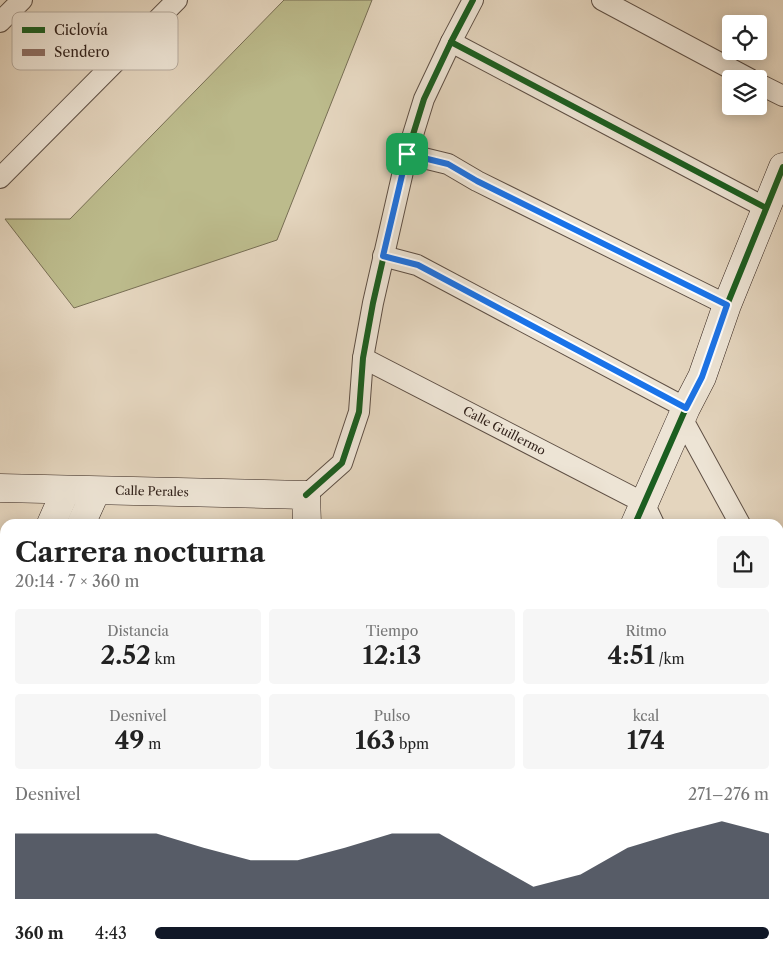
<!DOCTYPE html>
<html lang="es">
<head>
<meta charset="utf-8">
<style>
  body { margin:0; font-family:"Libre Caslon Text",serif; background:#f6f6f6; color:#222; height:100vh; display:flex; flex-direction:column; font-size:19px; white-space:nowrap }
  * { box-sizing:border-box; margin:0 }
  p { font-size:16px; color:#767676 }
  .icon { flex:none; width:28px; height:28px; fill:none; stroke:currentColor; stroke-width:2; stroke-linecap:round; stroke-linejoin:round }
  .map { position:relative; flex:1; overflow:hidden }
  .side { position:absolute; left:0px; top:519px; width:784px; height:444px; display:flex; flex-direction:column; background:#fff; border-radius:15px 15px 0 0; box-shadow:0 2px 12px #0003 }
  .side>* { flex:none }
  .fabs { position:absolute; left:722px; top:15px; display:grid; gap:10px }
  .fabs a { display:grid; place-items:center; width:45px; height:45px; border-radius:5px; background:#fff; box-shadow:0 2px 12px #0003; font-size:25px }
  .pin { position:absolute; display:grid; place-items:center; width:42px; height:42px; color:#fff; margin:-21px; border-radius:10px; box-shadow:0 2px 8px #0006 }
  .round { display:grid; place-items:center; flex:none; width:52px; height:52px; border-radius:5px; background:#f6f6f6 }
  .head { display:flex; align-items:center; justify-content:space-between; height:85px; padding:0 15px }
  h1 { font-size:28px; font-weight:700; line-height:38px }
  .figures { display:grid; grid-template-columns:repeat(3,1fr); gap:8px; height:85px; padding:5px 15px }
  .figures div { display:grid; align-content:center; border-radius:5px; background:#f6f6f6; text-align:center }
  .figures b { font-size:25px; font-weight:700 }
  .figures small { font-size:14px; font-weight:400 }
  .figures p { font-size:14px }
  .chart { height:140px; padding:10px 15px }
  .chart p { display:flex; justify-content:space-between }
  .chart svg { width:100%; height:90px; margin-top:5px; fill:#111827; opacity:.7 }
  ul { padding:0 15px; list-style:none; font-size:16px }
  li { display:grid; grid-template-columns:80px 60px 1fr; align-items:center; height:38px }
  li i { height:12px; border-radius:6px; background:#111827 }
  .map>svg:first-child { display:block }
  .green { fill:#bcbb8c; stroke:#776e54 }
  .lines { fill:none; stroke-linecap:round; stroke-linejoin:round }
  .street-casing { stroke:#5e4f44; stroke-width:22 }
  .secondary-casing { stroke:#32221b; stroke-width:29 }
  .street { stroke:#ede4d5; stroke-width:20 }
  .secondary { stroke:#ede4d5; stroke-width:28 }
  .quiet { stroke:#8d6e63; stroke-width:5; stroke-dasharray:10 5; stroke-linecap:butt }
  .cycleway-casing { stroke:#ede4d5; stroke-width:9 }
  .cycleway { stroke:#1b5e20; stroke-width:6 }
  .route-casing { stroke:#fff; stroke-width:10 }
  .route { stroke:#1a73e8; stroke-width:6 }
  .labels { text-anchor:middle; stroke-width:4.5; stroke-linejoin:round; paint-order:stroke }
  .street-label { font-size:12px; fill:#32221b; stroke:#ede4d5 }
  .key { fill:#ede4d5; stroke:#b5aa9d; stroke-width:1 }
  .key-label { font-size:14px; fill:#32221b }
</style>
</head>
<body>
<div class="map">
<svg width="783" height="962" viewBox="0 0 783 962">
  <rect width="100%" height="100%" fill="#e4d5be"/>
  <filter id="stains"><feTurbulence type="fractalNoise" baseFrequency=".004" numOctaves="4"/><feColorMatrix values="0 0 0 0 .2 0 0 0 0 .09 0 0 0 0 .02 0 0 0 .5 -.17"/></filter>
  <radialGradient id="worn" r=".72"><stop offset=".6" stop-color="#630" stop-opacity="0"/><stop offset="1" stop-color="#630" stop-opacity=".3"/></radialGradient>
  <path class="green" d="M284 0H372L277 240 74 308 5 219H70Z"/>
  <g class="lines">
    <g class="street-casing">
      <g id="street">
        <path d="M602 0 750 79"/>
        <path d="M0 22 22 0"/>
        <path d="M451 42 766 208"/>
        <path d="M759 84 783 96"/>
        <path d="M407 154 448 164 477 181 727 305"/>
        <path d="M0 178 177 0"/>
        <path d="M383 256 417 265 686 408"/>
        <path id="s1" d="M363 358 644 503 654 524"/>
        <path d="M682 418 740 524"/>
        <path d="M306 495 342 463 359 412 363 358 373 303 407 154 424 99 451 42 473 0"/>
        <path d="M0 585H5"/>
        <path d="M0 710H5"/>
        <path d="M779 785 783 781"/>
        <path d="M0 821 5 820"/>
        <path d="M779 840 783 843"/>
        <path d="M0 935H5"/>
        <path d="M113 962 115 958"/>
        <path d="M243 962 244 958"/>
        <path d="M686 962 688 958"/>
      </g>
    </g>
    <g class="secondary-casing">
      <g id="secondary">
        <path id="s2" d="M0 488 306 495 307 524"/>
        <path d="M51 524 66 490"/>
        <path d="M81 524 96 491"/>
        <path d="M635 524 686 408 702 377 727 305 783 167"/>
        <path d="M0 630 5 620"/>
        <path d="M0 692 5 682"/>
        <path d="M308 962 311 958"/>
      </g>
    </g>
    <use href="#street" class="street"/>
    <use href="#secondary" class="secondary"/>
    <path class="quiet" d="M779 937H783"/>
    <g class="cycleway-casing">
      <g id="cycleway">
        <path d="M451 42 766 208"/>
        <path d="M306 495 342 463 359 412 363 358 373 303 407 154 424 99 451 42 473 0"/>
        <path d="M635 524 686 408 702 377 727 305 783 167"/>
      </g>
    </g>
    <use href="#cycleway" class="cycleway"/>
  </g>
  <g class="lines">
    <g class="route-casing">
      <path id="route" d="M407 154 448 164 477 181 727 305 702 377 686 408 418 265 383 256Z"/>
    </g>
    <use href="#route" class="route"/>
  </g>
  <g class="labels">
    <g class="street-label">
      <text dy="4" stroke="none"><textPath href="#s1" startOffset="159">Calle Guillermo</textPath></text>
      <text dy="4" stroke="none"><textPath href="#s2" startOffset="152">Calle Perales</textPath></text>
    </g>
  </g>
  <rect x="12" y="12" width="166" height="58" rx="8" class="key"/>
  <rect x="22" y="27" width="23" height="6" fill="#1b5e20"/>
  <rect x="22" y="49" width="23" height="7" fill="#8d6e63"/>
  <g class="key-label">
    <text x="54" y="35">Ciclovía</text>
    <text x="54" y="57">Sendero</text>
  </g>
  <rect width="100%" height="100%" filter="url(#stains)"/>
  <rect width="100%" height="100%" fill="url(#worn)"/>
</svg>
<div class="fabs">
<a><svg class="icon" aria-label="locate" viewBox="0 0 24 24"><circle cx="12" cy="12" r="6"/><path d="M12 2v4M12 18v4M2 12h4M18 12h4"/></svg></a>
<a><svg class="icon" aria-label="layers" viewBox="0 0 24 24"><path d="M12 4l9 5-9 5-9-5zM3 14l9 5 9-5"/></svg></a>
</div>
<div class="pin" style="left:407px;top:154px;background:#1e9e55"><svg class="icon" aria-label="arrive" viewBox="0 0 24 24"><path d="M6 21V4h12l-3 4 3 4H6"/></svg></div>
<section class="side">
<div class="head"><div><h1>Carrera nocturna</h1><p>20:14 · 7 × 360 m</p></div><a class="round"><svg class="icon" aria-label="share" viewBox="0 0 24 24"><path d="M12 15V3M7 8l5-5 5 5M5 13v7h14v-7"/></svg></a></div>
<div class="figures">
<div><p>Distancia</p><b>2.52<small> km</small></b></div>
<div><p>Tiempo</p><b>12:13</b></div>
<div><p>Ritmo</p><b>4:51<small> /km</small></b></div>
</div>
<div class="figures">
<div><p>Desnivel</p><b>49<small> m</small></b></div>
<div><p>Pulso</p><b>163<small> bpm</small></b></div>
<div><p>kcal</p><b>174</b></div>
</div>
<div class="chart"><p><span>Desnivel</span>271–276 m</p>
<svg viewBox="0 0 160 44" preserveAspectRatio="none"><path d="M0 44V12L10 12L20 12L30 12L40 19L50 25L60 25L70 19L80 12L90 12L100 25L110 38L120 32L130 19L140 12L150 6L160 12V44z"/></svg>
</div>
<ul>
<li><b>360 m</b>4:43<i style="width:100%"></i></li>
</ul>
</section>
</div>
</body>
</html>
